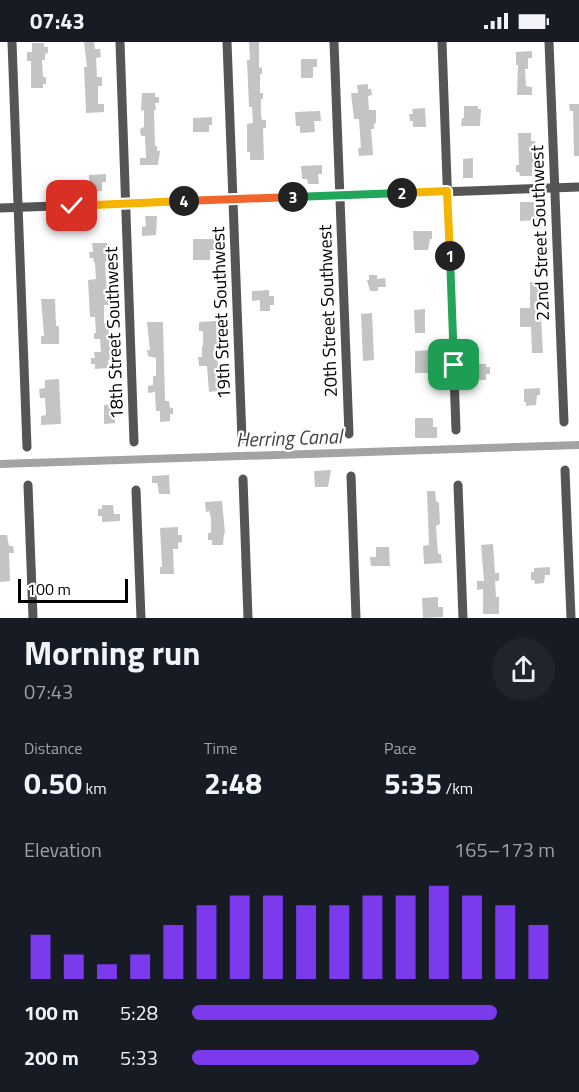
<!DOCTYPE html>
<html lang="en">
<head>
<meta charset="utf-8">
<style>
  body { margin:0; font-family:"Titillium Web",sans-serif; background:#20242c; color:#f1f3f6; height:100vh; display:flex; flex-direction:column; font-size:22px; white-space:nowrap }
  * { box-sizing:border-box; margin:0 }
  p { font-size:20px; color:#9ea1a6 }
  .icon { flex:none; width:33px; height:33px; fill:none; stroke:currentColor; stroke-width:2; stroke-linecap:round; stroke-linejoin:round }
  .map { position:relative; height:576px; overflow:hidden }
  .side { display:flex; flex-direction:column; background:#171b24; flex:1 }
  .side>* { flex:none }
  .scale { position:absolute; left:18px; bottom:15px; width:110px; box-sizing:border-box; padding-left:6px; border:3px solid #000; border-top:0; font-size:16px; line-height:21px; white-space:nowrap; color:#000; -webkit-text-stroke:4px #fff; paint-order:stroke }
  .pin { position:absolute; display:grid; place-items:center; width:51px; height:51px; color:#fff; margin:-26px; border-radius:12px; box-shadow:0 3px 9px #0006 }
  .km { position:absolute; width:30px; height:30px; margin:-15px; border-radius:50%; background:#222; color:#fff; font-size:16px; line-height:30px; text-align:center }
  .round { display:grid; place-items:center; flex:none; width:63px; height:63px; border-radius:32px; background:#20242c }
  .summary { display:flex; align-items:center; justify-content:space-between; height:102px; padding:0 24px }
  h1 { font-size:33px; font-weight:700; line-height:45px }
  .figures { display:grid; grid-template-columns:repeat(3,1fr); gap:9px; height:102px; padding:6px 24px }
  .figures div { display:grid; align-content:center }
  .figures b { font-size:30px; font-weight:700 }
  .figures small { font-size:16px; font-weight:400 }
  .figures p { font-size:16px }
  .chart { height:168px; padding:12px 24px }
  .chart p { display:flex; justify-content:space-between }
  .chart svg { width:100%; height:108px; margin-top:6px; stroke:#7c3aed; stroke-width:6 }
  ul { padding:0 24px; list-style:none; font-size:20px }
  li { display:grid; grid-template-columns:96px 72px 1fr; align-items:center; height:45px }
  li i { height:15px; border-radius:8px; background:#7c3aed }
  .status { display:flex; justify-content:space-between; align-items:center; height:42px; padding:0 30px; background:#171b24; direction:ltr }
  .status svg { height:16px; fill:currentColor }
  .map>svg:first-child { display:block }
  .lines { fill:none; stroke-linecap:round; stroke-linejoin:round }
  .canal { stroke:#a3a3a3; stroke-width:8 }
  .building { fill:#c4c4c4 }
  .minor { stroke:#555; stroke-width:9 }
  .split-1-casing { stroke:#fff; stroke-width:12 }
  .split-2-casing { stroke:#fff; stroke-width:12 }
  .split-3-casing { stroke:#fff; stroke-width:12 }
  .split-4-casing { stroke:#fff; stroke-width:12 }
  .split-5-casing { stroke:#fff; stroke-width:12 }
  .split-1 { stroke:#22a559; stroke-width:8 }
  .split-2 { stroke:#f5b400; stroke-width:8 }
  .split-3 { stroke:#22a559; stroke-width:8 }
  .split-4 { stroke:#f0652b; stroke-width:8 }
  .split-5 { stroke:#f5b400; stroke-width:8 }
  .labels { text-anchor:middle; stroke-width:4.5; stroke-linejoin:round; paint-order:stroke }
  .street-label { font-size:18px; fill:#000; stroke:#fff }
  .water-label { font-size:20px; font-style:italic; fill:#444; stroke:#fff }
</style>
</head>
<body>
<div class="status"><b>07:43</b><svg viewBox="0 0 49 12"><path d="M0 12V9h3v3zM5 12V6h3v6zM10 12V3h3v9zM15 12V0h3v12zM26 1h20v11H26zM47 4h2v5h-2z"/></svg></div>
<div class="map">
<svg width="579" height="576" viewBox="0 0 579 576">
  <rect width="100%" height="100%" fill="#fff"/>
  <g class="lines">
    <path class="canal" d="M0 422 579 403"/>
  </g>
  <g class="building">
    <path d="M84 0H94L95 7H100L101 15 96 16 97 35H102V44H98V62H104V70L86 71 84 25H87Z"/>
    <path d="M249 0H259V26L262 25V32H260V51H263V57H261V73L262 78H266V86H263L264 118H250V110H247V82L253 81 252 65H249L247 18H250Z"/>
    <path d="M32 1H44V5H48V11L45 12V18H42L43 35H46V42H43V46H31V19H27V10H32Z"/>
    <path d="M532 9V16H528V27H525L526 44 532 45V53H517L518 23H516V10Z"/>
    <path d="M301 17H317V25H313V36H301Z"/>
    <path d="M368 42V47H371L372 53 368 54 369 68H376V81L374 82V87H371L373 113 359 114 358 106H361L359 77H354L351 51H358L357 43Z"/>
    <path d="M142 51H155V55H159V61H155L156 68H154L155 104H157V109H160L158 123H140V116H146L145 94H141L140 87 144 85V68L141 69Z"/>
    <path d="M569 62H579V114H574L573 69H570Z"/>
    <path d="M464 64H478V67H481L480 84H461L462 76H464Z"/>
    <path d="M425 66 426 85H413V79H410L409 72H413L412 67Z"/>
    <path d="M320 69 321 79H314L315 90 300 91V84H296L295 70Z"/>
    <path d="M212 75V83H209V90H193V76Z"/>
    <path d="M518 91H531V99H535L537 125H532V134H520L519 130H516V123H519Z"/>
    <path d="M473 116V136H463V117Z"/>
    <path d="M322 123V132H318L319 142H308L307 137H302L301 124Z"/>
    <path d="M106 132V140H102V149L89 150V145H85V139H89V133Z"/>
    <path d="M520 160H536L537 171H539L540 178 520 179Z"/>
    <path d="M145 174H157L156 193 142 194V185L146 184Z"/>
    <path d="M413 189H432V197H430L428 208H414Z"/>
    <path d="M193 197H214V208H210V218H193Z"/>
    <path d="M92 201H107L108 217 105 221 107 254H110V263H104V281L108 280 110 309H113V317L108 318 109 326 95 327V322H91V316H95L94 310H101L100 297H94V291H96L95 275H90L88 238 96 237 95 222 93 216H90L89 210H93Z"/>
    <path d="M369 233H377V237L385 236 386 245H378V249H370L367 238H369Z"/>
    <path d="M530 240H540L541 259H537V276H541L543 311H532L531 285H520V266H530Z"/>
    <path d="M269 248V254H274V263H270V269H260V258L252 259V249Z"/>
    <path d="M41 257H55L56 284H59V302H41V294H44Z"/>
    <path d="M425 267V291H415L414 268Z"/>
    <path d="M372 271 374 318 363 319 361 272Z"/>
    <path d="M216 279 219 349 209 350 207 324H199L198 315H202V304H203V289H199V280Z"/>
    <path d="M147 280H163L165 359H169L170 366H173V372H170V379L160 380V369H156L155 350 148 351V344L153 343V334H156V316L148 314 147 308H150Z"/>
    <path d="M431 308V331H415V309Z"/>
    <path d="M476 322H486V325H490V332H486V338H470V332L475 331Z"/>
    <path d="M59 337 61 382 41 383V374L46 373 45 356H40L39 347 45 346V338Z"/>
    <path d="M540 346V353H537L536 363 526 364V360H524V347Z"/>
    <path d="M114 362 115 381 104 382V363Z"/>
    <path d="M415 376H433V385H437V396H415Z"/>
    <path d="M331 428 328 445H315L314 429Z"/>
    <path d="M169 433 170 452H159L158 444 157 441H152V434Z"/>
    <path d="M427 449H435L436 459 439 461 440 482 436 484 438 512H441L442 521 424 522 423 504 429 503Z"/>
    <path d="M222 459 225 491H224L223 503H212V498H208V491H211V476L209 469 206 470 205 460Z"/>
    <path d="M102 463H113L114 472H120V479L102 480V474H98V467H102Z"/>
    <path d="M178 485V493H182V500L178 501V507H173L174 532H160V525H162L160 486Z"/>
    <path d="M0 493H7L9 504H13L14 511H9L10 539 0 540Z"/>
    <path d="M493 502 495 531H499V539H495L496 555H499V572H483V547L477 548V539H484L481 503Z"/>
    <path d="M376 505H389L390 524H371L370 515H376Z"/>
    <path d="M550 525V533H545L544 541 535 542 534 538H531V530H534V526Z"/>
    <path d="M438 555V565H443V575L423 576 422 556Z"/>
  </g>
  <g class="lines">
    <g class="minor">
      <path d="M12 0 27 405"/>
      <path d="M120 0 134 400"/>
      <path d="M227 0 242 397"/>
      <path d="M334 0 349 392"/>
      <path d="M442 0 456 388"/>
      <path d="M549 0 564 380"/>
      <path d="M0 166 579 145"/>
      <path d="M565 428 571 576"/>
      <path d="M351 434 356 576"/>
      <path d="M243 437 248 576"/>
      <path d="M28 443 33 576"/>
      <path d="M458 443 463 576"/>
      <path d="M136 448 141 576"/>
    </g>
  </g>
  <g class="lines">
    <g class="split-1-casing">
      <path id="split-1" d="M450 214 454 323"/>
    </g>
    <g class="split-2-casing">
      <path id="split-2" d="M402 151 447 149 450 214"/>
    </g>
    <g class="split-3-casing">
      <path id="split-3" d="M293 155 402 151"/>
    </g>
    <g class="split-4-casing">
      <path id="split-4" d="M184 159 293 155"/>
    </g>
    <g class="split-5-casing">
      <path id="split-5" d="M72 164 184 159"/>
    </g>
    <use href="#split-1" class="split-1"/>
    <use href="#split-2" class="split-2"/>
    <use href="#split-3" class="split-3"/>
    <use href="#split-4" class="split-4"/>
    <use href="#split-5" class="split-5"/>
  </g>
  <g class="labels">
    <g class="street-label">
      <text transform="translate(540 191) rotate(-92)" y="6">22nd Street Southwest</text>
      <text transform="translate(328 269) rotate(-92)" y="6">20th Street Southwest</text>
      <text transform="translate(221 271) rotate(-92)" y="6">19th Street Southwest</text>
      <text transform="translate(114 291) rotate(-92)" y="6">18th Street Southwest</text>
    </g>
    <g class="water-label">
      <text transform="translate(289 396) rotate(-2)" y="7">Herring Canal</text>
    </g>
  </g>
</svg>
<div class="scale">100 m</div>
<div class="pin" style="left:454px;top:323px;background:#1e9e55"><svg class="icon" aria-label="arrive" viewBox="0 0 24 24"><path d="M6 21V4h12l-3 4 3 4H6"/></svg></div>
<div class="pin" style="left:72px;top:164px;background:#d93025"><svg class="icon" aria-label="check" viewBox="0 0 24 24"><path d="M5 12l5 5 9-10"/></svg></div>
<b class="km" style="left:450px;top:214px">1</b>
<b class="km" style="left:402px;top:151px">2</b>
<b class="km" style="left:293px;top:155px">3</b>
<b class="km" style="left:184px;top:159px">4</b>
</div>
<section class="side">
<div class="summary"><div><h1>Morning run</h1><p>07:43</p></div><a class="round"><svg class="icon" aria-label="share" viewBox="0 0 24 24"><path d="M12 15V3M7 8l5-5 5 5M5 13v7h14v-7"/></svg></a></div>
<div class="figures">
<div><p>Distance</p><b>0.50<small> km</small></b></div>
<div><p>Time</p><b>2:48</b></div>
<div><p>Pace</p><b>5:35<small> /km</small></b></div>
</div>
<div class="chart"><p><span>Elevation</span>165–173 m</p>
<svg viewBox="0 0 160 44" preserveAspectRatio="none"><path d="M5 44V26M15 44V34M25 44V38M35 44V34M45 44V22M55 44V14M65 44V10M75 44V10M85 44V14M95 44V14M105 44V10M115 44V10M125 44V6M135 44V10M145 44V14M155 44V22"/></svg>
</div>
<ul>
<li><b>100 m</b>5:28<i style="width:84%"></i></li>
<li><b>200 m</b>5:33<i style="width:79%"></i></li>
</ul>
</section>
</body>
</html>
